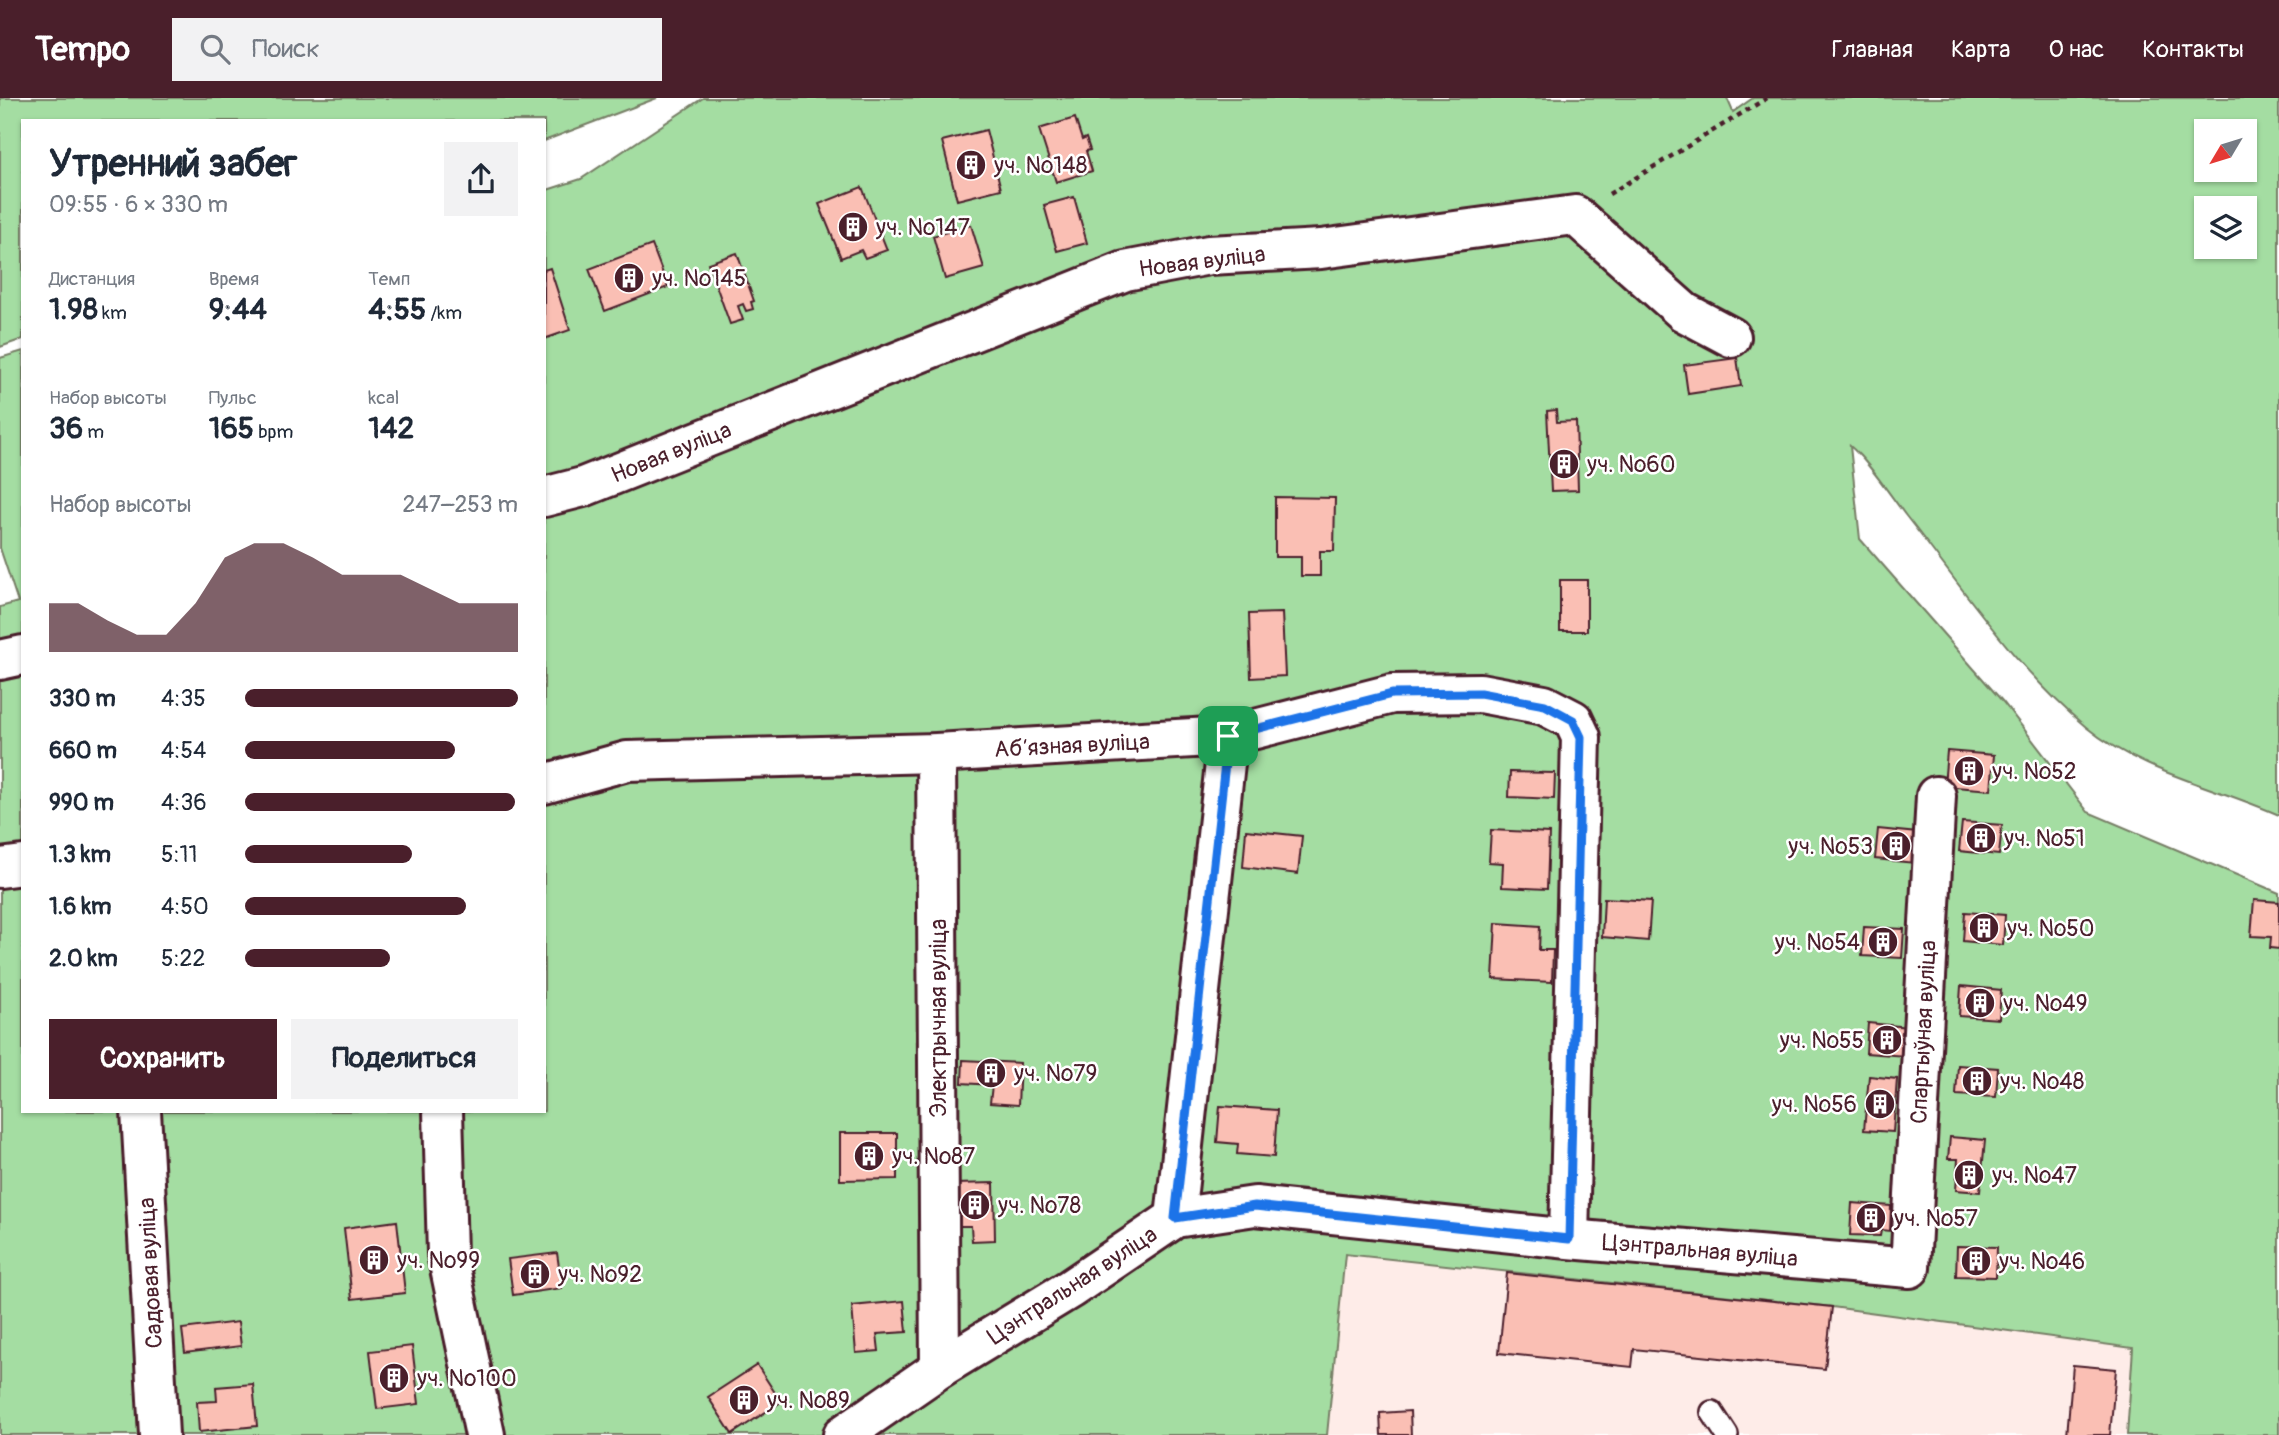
<!DOCTYPE html>
<html lang="ru">
<head>
<meta charset="utf-8">
<style>
  body { margin:0; font-family:Pangolin,sans-serif; background:#f2f2f3; color:#1f2937; height:100vh; display:flex; flex-direction:column; font-size:26px; white-space:nowrap }
  * { box-sizing:border-box; margin:0 }
  p { font-size:23px; color:#747a83 }
  .icon { flex:none; width:38px; height:38px; fill:none; stroke:currentColor; stroke-width:2; stroke-linecap:round; stroke-linejoin:round }
  .map { position:relative; flex:1; overflow:hidden }
  .panel { position:absolute; left:21px; top:21px; width:525px; height:994px; display:flex; flex-direction:column; background:#fff; border-radius:0px; box-shadow:0 2px 5px #0004 }
  .panel>* { flex:none }
  .needle { width:46px; rotate:232deg }
  .controls { position:absolute; left:2194px; top:21px; display:grid; gap:14px }
  .controls a { display:grid; place-items:center; width:63px; height:63px; border-radius:0px; background:#fff; box-shadow:0 2px 5px #0004; font-size:35px }
  .pin { position:absolute; display:grid; place-items:center; width:60px; height:60px; color:#fff; margin:-30px; border-radius:14px; box-shadow:0 4px 10px #0006 }
  .round { display:grid; place-items:center; flex:none; width:74px; height:74px; border-radius:0px; background:#f2f2f3 }
  .head { display:flex; align-items:center; justify-content:space-between; height:119px; padding:0 28px }
  h1 { font-size:38px; font-weight:800; line-height:52px }
  .stats { display:grid; grid-template-columns:repeat(3,1fr); gap:10px; height:119px; padding:7px 28px }
  .stats div { display:grid; align-content:center }
  .stats b { font-size:30px; font-weight:800 }
  .stats small { font-size:19px; font-weight:400 }
  .stats p { font-size:19px }
  .chart { height:196px; padding:14px 28px }
  .chart p { display:flex; justify-content:space-between }
  .chart svg { width:100%; height:126px; margin-top:7px; fill:#4a1f2b; opacity:.7 }
  .button { display:flex; gap:14px; margin-top:auto; padding:14px 28px }
  .button a { flex:1; height:80px; border-radius:0px; background:#4a1f2b; color:#fff; font-size:28px; font-weight:800; line-height:80px; text-align:center }
  .button a+a { background:#f2f2f3; color:#1f2937 }
  ul { padding:0 28px; list-style:none; font-size:23px }
  li { display:grid; grid-template-columns:112px 84px 1fr; align-items:center; height:52px }
  li i { height:18px; border-radius:9px; background:#4a1f2b }
  header { display:flex; align-items:center; gap:42px; box-sizing:border-box; height:98px; padding:0 35px; background:#4a1f2b; color:#fff }
  header strong { font-size:33px }
  nav { display:flex; gap:38px; margin-inline-start:auto; font-size:24px }
  .search { width:490px; height:63px; background:#f2f2f3; display:flex; align-items:center; gap:18px; box-sizing:border-box; padding:0 24px; border-radius:0px; color:#747a83; font-size:26px }
  .map>svg:first-child { display:block }
  .built { fill:#feece8 }
  .green { fill:#a4dda2; stroke:#777e66; stroke-width:2; fill-rule:evenodd }
  .building { fill:#fabfb4; stroke:#4a1f2b; stroke-width:2 }
  .lines { fill:none; stroke-linecap:round; stroke-linejoin:round }
  .lane-casing { stroke:#4a1f2b; stroke-width:26 }
  .street-casing { stroke:#4a1f2b; stroke-width:44 }
  .path { stroke:#4a1f2b; stroke-width:4.5; stroke-dasharray:5 5; stroke-linecap:butt }
  .lane { stroke:#fff; stroke-width:21 }
  .street { stroke:#fff; stroke-width:38 }
  .route-casing { stroke:#fff; stroke-width:14 }
  .route { stroke:#1a73e8; stroke-width:9 }
  .labels { text-anchor:middle; stroke-width:5; stroke-linejoin:round; paint-order:stroke }
  .poi-label { font-size:23px; fill:#4a1f2b; stroke:#fff; text-anchor:start }
  .street-label { font-size:23px; fill:#4a1f2b; stroke:#fff }
</style>
</head>
<body>
<header>
<strong>Tempo</strong>
<div class="search"><svg class="icon" aria-label="search" viewBox="0 0 24 24"><circle cx="10" cy="10" r="6"/><path d="M15 15l6 6"/></svg>Поиск</div>
<nav><a>Главная</a><a>Карта</a><a>О нас</a><a>Контакты</a></nav>
</header>
<div class="map">
<svg width="2279" height="1337" viewBox="0 0 2279 1337">
  <rect width="100%" height="100%" fill="#fff"/>
  <filter id="ink" filterUnits="userSpaceOnUse"><feTurbulence type="fractalNoise" baseFrequency=".0143" numOctaves="2"/><feDisplacementMap in="SourceGraphic" scale="14" xChannelSelector="R" yChannelSelector="G"/><feConvolveMatrix kernelMatrix="1 2 1 2 8 2 1 2 1" color-interpolation-filters="sRGB"/></filter>
  <g filter="url(#ink)">
    <path class="built" d="M1344 1156 1832 1209 2134 1250 2127 1337H1327Z"/>
    <g class="green">
      <path d="M0 0H657L544 43V23H23V241L0 249Z"/>
      <path d="M703 0H1727L1733 14 1753 0H2279V717C2214 688 2142 675 2086 629 2016 571 1962 489 1906 418 1890 397 1868 363 1850 348L1860 441 2003 604 2088 714 2279 795V1337H2127L2133 1250 1832 1209 1345 1156 1327 1337H0V509L18 504 0 450V260L23 253V1013H544V93L581 81ZM2207 33H2245V72H2207ZM2207 110H2245V149H2207Z"/>
    </g>
    <g class="building">
      <path d="M1075 20 1082 42 1086 40 1090 52 1086 53 1092 73 1056 84 1039 31Z"/>
      <path d="M986 32 1001 91 957 102 942 43Z"/>
      <path d="M862 89 887 152 865 160 861 152 841 160 819 106Z"/>
      <path d="M1074 99 1087 145 1057 153 1044 107Z"/>
      <path d="M971 127 984 170 945 181 933 138Z"/>
      <path d="M652 147 668 189 605 213 589 171Z"/>
      <path d="M737 155 754 203 751 204 753 211 746 213 743 206 738 208 743 222 730 226 708 165Z"/>
      <path d="M550 170 570 232 544 241V172Z"/>
      <path d="M1737 260 1741 288 1688 296 1684 267Z"/>
      <path d="M1556 312 1557 324 1576 323 1578 392 1551 393 1547 313Z"/>
      <path d="M1275 399 1335 400 1334 453H1320V478H1301V459H1275Z"/>
      <rect x="1560" y="482" width="27" height="51"/>
      <path d="M1282 515 1285 578 1251 580 1249 516Z"/>
      <path d="M1947 653 1994 657 1991 692 1944 688Z"/>
      <path d="M1510 674 1555 675 1554 701 1509 699Z"/>
      <path d="M1962 724 2002 727 1999 757 1959 753Z"/>
      <path d="M1878 731 1917 735 1915 765 1875 761Z"/>
      <path d="M1246 732 1302 738 1298 776 1243 769Z"/>
      <path d="M1491 732 1549 735 1547 791 1502 789 1503 765 1489 764Z"/>
      <path d="M1604 800 1651 803 1648 843 1602 839Z"/>
      <path d="M2254 802 2279 804V851L2270 850 2271 839 2251 838Z"/>
      <path d="M1965 814 2005 817 2003 847 1963 843Z"/>
      <path d="M1496 825 1540 828 1539 852H1553L1552 884 1493 881Z"/>
      <path d="M1864 829 1904 831 1902 860 1862 858Z"/>
      <path d="M1961 888 2001 892 1999 921 1959 918Z"/>
      <path d="M1868 925 1908 929 1906 958 1866 955Z"/>
      <path d="M963 962 1020 965 1018 1007 990 1005 992 987 962 985Z"/>
      <path d="M1958 967 1998 970 1996 999 1956 997Z"/>
      <path d="M1869 978 1897 981 1893 1034 1864 1032Z"/>
      <path d="M1220 1008 1277 1012 1274 1059 1237 1056 1238 1046 1217 1044Z"/>
      <path d="M840 1035H897V1081L840 1082Z"/>
      <path d="M1950 1039 1985 1042 1980 1094 1956 1092 1958 1061H1948Z"/>
      <path d="M994 1085 995 1142 972 1143 971 1128H956L954 1086Z"/>
      <path d="M1852 1105 1891 1108 1890 1133 1881 1132 1880 1138 1850 1137Z"/>
      <path d="M397 1123 405 1195 352 1201 344 1130Z"/>
      <path d="M1957 1148 1997 1149 1996 1179 1956 1178Z"/>
      <path d="M557 1155 562 1190 513 1197 508 1161Z"/>
      <path d="M1507 1175 1832 1209 1825 1271 1634 1251 1632 1269 1499 1255Z"/>
      <path d="M904 1203 907 1234 877 1236 879 1253 856 1255 852 1208Z"/>
      <path d="M238 1224 241 1248 185 1255 182 1231Z"/>
      <path d="M412 1248 419 1306 377 1311 370 1253Z"/>
      <path d="M757 1267 781 1304 732 1336 708 1299Z"/>
      <path d="M2073 1267 2116 1271 2110 1337H2067Z"/>
      <path d="M253 1286 257 1328 199 1334 197 1304 217 1303 216 1289Z"/>
      <path d="M1410 1313 1411 1337H1381L1380 1315Z"/>
    </g>
    <g class="lines">
      <g class="lane-casing">
        <path id="lane" d="M1712 1314 1727 1337"/>
      </g>
      <g class="street-casing">
        <g id="street">
          <path d="M544 399 583 389 1125 173 1209 157 1321 151 1575 117 1684 214 1731 239"/>
          <path d="M0 562 23 557"/>
          <path d="M936 655 940 1270"/>
          <path d="M544 686 627 663 936 655 1228 638 1392 596 1480 595 1544 607 1573 622 1581 639 1569 1141"/>
          <path d="M0 770 23 767"/>
          <path d="M141 1013 159 1337"/>
          <path d="M443 1013 447 1156 485 1337"/>
          <path d="M1175 1120 1228 638"/>
          <path d="M843 1337 940 1270 1070 1191 1175 1120 1255 1108 1569 1141 1910 1170 1936 698"/>
        </g>
      </g>
      <path class="path" d="M1609 96 1767 0"/>
      <use href="#lane" class="lane"/>
      <use href="#street" class="street"/>
    </g>
  </g>
  <g class="lines" filter="url(#ink)">
    <g class="route-casing">
      <path id="route" d="M1480 595 1545 607 1573 622 1581 639 1569 1141 1255 1108 1175 1120 1228 638 1392 596Z"/>
    </g>
    <use href="#route" class="route"/>
  </g>
  <defs>
    <g id="building-disc" transform="scale(1.575)"><circle r="9.5" fill="#4a1f2b" stroke="#fff"/><path d="M-4-6H4V6H1V3H-1V6H-4ZM-2.5-4.3h1.7v1.8h-1.7ZM.8-4.3h1.7v1.8H.8ZM-2.5-1h1.7V.8h-1.7ZM.8-1h1.7V.8H.8Z" fill="#fff"/></g>
  </defs>
  <g fill-rule="evenodd">
    <use href="#building-disc" x="971" y="67"/>
    <use href="#building-disc" x="853" y="129"/>
    <use href="#building-disc" x="629" y="180"/>
    <use href="#building-disc" x="1564" y="366"/>
    <use href="#building-disc" x="1969" y="673"/>
    <use href="#building-disc" x="1981" y="740"/>
    <use href="#building-disc" x="1896" y="748"/>
    <use href="#building-disc" x="1984" y="830"/>
    <use href="#building-disc" x="1883" y="844"/>
    <use href="#building-disc" x="1980" y="905"/>
    <use href="#building-disc" x="1887" y="942"/>
    <use href="#building-disc" x="991" y="975"/>
    <use href="#building-disc" x="1977" y="983"/>
    <use href="#building-disc" x="1880" y="1006"/>
    <use href="#building-disc" x="869" y="1058"/>
    <use href="#building-disc" x="1969" y="1077"/>
    <use href="#building-disc" x="975" y="1107"/>
    <use href="#building-disc" x="1871" y="1120"/>
    <use href="#building-disc" x="374" y="1162"/>
    <use href="#building-disc" x="1976" y="1163"/>
    <use href="#building-disc" x="535" y="1176"/>
    <use href="#building-disc" x="394" y="1280"/>
    <use href="#building-disc" x="744" y="1302"/>
  </g>
  <g class="labels">
    <g class="poi-label">
      <text x="994" y="75">уч. №148</text>
      <text x="876" y="137">уч. №147</text>
      <text x="652" y="188">уч. №145</text>
      <text x="1587" y="374">уч. №60</text>
      <text x="1992" y="681">уч. №52</text>
      <text x="2004" y="748">уч. №51</text>
      <text x="1873" y="756" text-anchor="end">уч. №53</text>
      <text x="2007" y="838">уч. №50</text>
      <text x="1860" y="852" text-anchor="end">уч. №54</text>
      <text x="2003" y="913">уч. №49</text>
      <text x="1864" y="950" text-anchor="end">уч. №55</text>
      <text x="1014" y="983">уч. №79</text>
      <text x="2000" y="991">уч. №48</text>
      <text x="1857" y="1014" text-anchor="end">уч. №56</text>
      <text x="892" y="1066">уч. №87</text>
      <text x="1992" y="1085">уч. №47</text>
      <text x="998" y="1115">уч. №78</text>
      <text x="1894" y="1128">уч. №57</text>
      <text x="397" y="1170">уч. №99</text>
      <text x="1999" y="1171">уч. №46</text>
      <text x="558" y="1184">уч. №92</text>
      <text x="417" y="1288">уч. №100</text>
      <text x="767" y="1310">уч. №89</text>
    </g>
    <g class="street-label">
      <text transform="translate(1202 163) rotate(-7)" y="8">Новая вуліца</text>
      <text transform="translate(671 354) rotate(-22)" y="8">Новая вуліца</text>
      <text transform="translate(1072 647) rotate(-3)" y="8">Абʼязная вуліца</text>
      <text transform="translate(938 920) rotate(-90)" y="8">Электрычная вуліца</text>
      <text transform="translate(1923 934) rotate(-87)" y="8">Спартыўная вуліца</text>
      <text transform="translate(1700 1152) rotate(5)" y="8">Цэнтральная вуліца</text>
      <text transform="translate(150 1175) rotate(-93)" y="8">Садовая вуліца</text>
      <text transform="translate(1072 1187) rotate(-33)" y="8">Цэнтральная вуліца</text>
    </g>
  </g>
</svg>
<div class="controls">
<a><svg class="needle" viewBox="-14 -14 28 28"><path d="M0-13l5 13h-10z" fill="#e53935"/><path d="M0 13l5-13h-10z" fill="#747a83"/></svg></a>
<a><svg class="icon" aria-label="layers" viewBox="0 0 24 24"><path d="M12 4l9 5-9 5-9-5zM3 14l9 5 9-5"/></svg></a>
</div>
<div class="pin" style="left:1228px;top:638px;background:#1e9e55"><svg class="icon" aria-label="arrive" viewBox="0 0 24 24"><path d="M6 21V4h12l-3 4 3 4H6"/></svg></div>
<section class="panel">
<div class="head"><div><h1>Утренний забег</h1><p>09:55 · 6 × 330 m</p></div><a class="round"><svg class="icon" aria-label="share" viewBox="0 0 24 24"><path d="M12 15V3M7 8l5-5 5 5M5 13v7h14v-7"/></svg></a></div>
<div class="stats">
<div><p>Дистанция</p><b>1.98<small> km</small></b></div>
<div><p>Время</p><b>9:44</b></div>
<div><p>Темп</p><b>4:55<small> /km</small></b></div>
</div>
<div class="stats">
<div><p>Набор высоты</p><b>36<small> m</small></b></div>
<div><p>Пульс</p><b>165<small> bpm</small></b></div>
<div><p>kcal</p><b>142</b></div>
</div>
<div class="chart"><p><span>Набор высоты</span>247–253 m</p>
<svg viewBox="0 0 160 44" preserveAspectRatio="none"><path d="M0 44V27L10 27L20 33L30 38L40 38L50 27L60 11L70 6L80 6L90 11L100 17L110 17L120 17L130 22L140 27L150 27L160 27V44z"/></svg>
</div>
<ul>
<li><b>330 m</b>4:35<i style="width:100%"></i></li>
<li><b>660 m</b>4:54<i style="width:77%"></i></li>
<li><b>990 m</b>4:36<i style="width:99%"></i></li>
<li><b>1.3 km</b>5:11<i style="width:61%"></i></li>
<li><b>1.6 km</b>4:50<i style="width:81%"></i></li>
<li><b>2.0 km</b>5:22<i style="width:53%"></i></li>
</ul>
<div class="button"><a>Сохранить</a><a>Поделиться</a></div>
</section>
</div>
</body>
</html>
